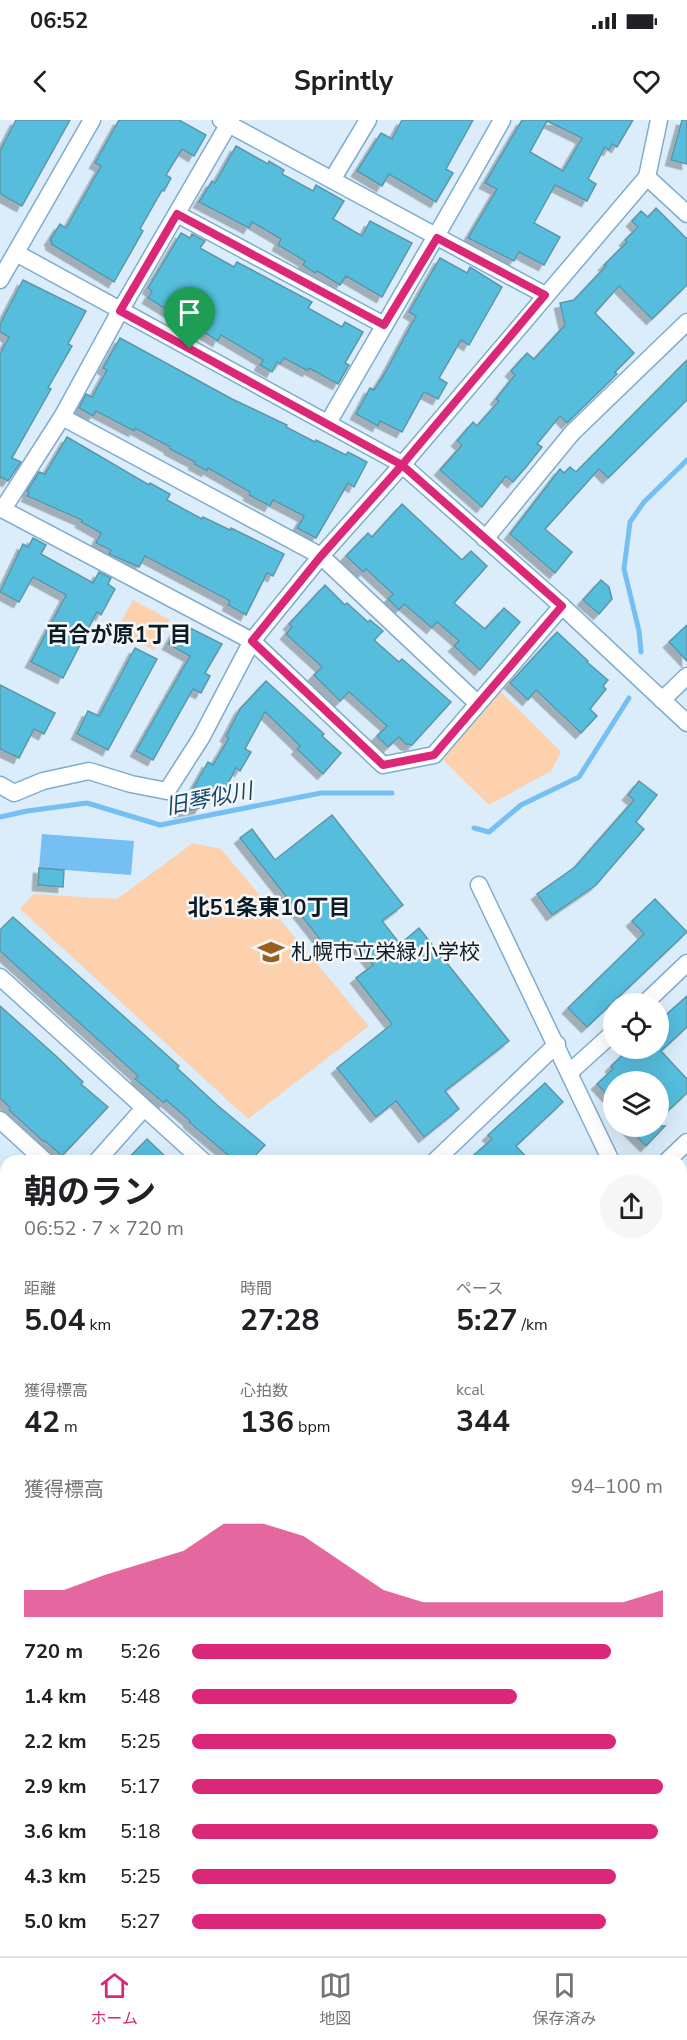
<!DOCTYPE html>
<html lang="ja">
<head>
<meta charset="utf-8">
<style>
  body { margin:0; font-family:"Nunito Sans","Noto Sans JP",sans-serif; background:#f6f6f6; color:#202124; height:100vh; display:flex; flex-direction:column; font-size:22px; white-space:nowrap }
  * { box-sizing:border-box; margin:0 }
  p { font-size:20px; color:#757577 }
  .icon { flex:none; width:33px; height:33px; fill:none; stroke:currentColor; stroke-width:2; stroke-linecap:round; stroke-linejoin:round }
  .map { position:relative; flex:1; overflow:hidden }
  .panel { position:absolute; left:0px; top:1035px; width:687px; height:801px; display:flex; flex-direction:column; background:#fff; border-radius:18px 18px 0 0; box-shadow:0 6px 24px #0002 }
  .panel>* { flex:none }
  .tools { position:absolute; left:603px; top:873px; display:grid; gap:12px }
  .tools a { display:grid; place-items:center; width:66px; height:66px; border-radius:50%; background:#fff; box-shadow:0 6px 24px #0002; font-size:30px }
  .pin { position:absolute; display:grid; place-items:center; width:51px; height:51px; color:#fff; margin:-62px -26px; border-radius:50% 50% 50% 0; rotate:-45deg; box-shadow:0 0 6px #0007 }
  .pin .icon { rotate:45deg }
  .round { display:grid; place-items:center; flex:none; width:63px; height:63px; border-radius:32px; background:#f6f6f6 }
  .headline { display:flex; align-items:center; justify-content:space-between; height:102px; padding:0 24px }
  h1 { font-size:33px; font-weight:700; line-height:45px }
  .figures { display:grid; grid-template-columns:repeat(3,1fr); gap:9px; height:102px; padding:6px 24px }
  .figures div { display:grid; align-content:center }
  .figures b { font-size:30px; font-weight:700 }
  .figures small { font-size:16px; font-weight:400 }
  .figures p { font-size:16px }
  .chart { height:168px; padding:12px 24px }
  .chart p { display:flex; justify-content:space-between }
  .chart svg { width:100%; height:108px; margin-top:6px; fill:#db2777; opacity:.7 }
  ul { padding:0 24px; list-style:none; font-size:20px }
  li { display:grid; grid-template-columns:96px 72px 1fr; align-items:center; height:45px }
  li i { height:15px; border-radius:8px; background:#db2777 }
  .status { display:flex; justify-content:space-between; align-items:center; height:42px; padding:0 30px; background:#fff; direction:ltr }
  .status svg { height:16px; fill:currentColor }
  header { display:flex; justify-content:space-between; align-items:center; height:78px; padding:0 24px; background:#fff; font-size:27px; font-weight:700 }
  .menu { display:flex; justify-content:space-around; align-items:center; height:84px; border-top:2px solid #e0e0e0; background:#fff; font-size:16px; color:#757577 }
  .menu a { display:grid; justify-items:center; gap:3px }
  .menu .on { color:#db2777 }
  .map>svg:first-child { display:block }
  .green { fill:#fdd1ad }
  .water { fill:#76bff3 }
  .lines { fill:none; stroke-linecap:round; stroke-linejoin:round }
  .stream { stroke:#76bff3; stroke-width:5 }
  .building { fill:#57bddd; stroke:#5c96aa; stroke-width:1.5; fill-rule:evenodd; filter:url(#shadow) }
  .street-casing { stroke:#80accd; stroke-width:19 }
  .street { stroke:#fff; stroke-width:16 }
  .route-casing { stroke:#fff; stroke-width:12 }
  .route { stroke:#db2777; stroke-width:8 }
  .labels { text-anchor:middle; stroke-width:5; stroke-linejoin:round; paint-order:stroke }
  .poi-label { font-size:21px; fill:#0b1c29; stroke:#f7f7f7; text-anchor:start }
  .neighbourhood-label { font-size:22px; font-weight:bold; fill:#0b1c29; stroke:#f7f7f7 }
  .water-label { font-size:22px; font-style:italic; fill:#11496c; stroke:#f7f7f7 }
</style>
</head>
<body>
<div class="status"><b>06:52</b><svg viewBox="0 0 49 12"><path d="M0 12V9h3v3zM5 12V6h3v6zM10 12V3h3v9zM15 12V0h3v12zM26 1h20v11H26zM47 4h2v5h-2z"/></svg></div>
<header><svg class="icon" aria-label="back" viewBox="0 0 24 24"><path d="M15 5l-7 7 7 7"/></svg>Sprintly<svg class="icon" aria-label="heart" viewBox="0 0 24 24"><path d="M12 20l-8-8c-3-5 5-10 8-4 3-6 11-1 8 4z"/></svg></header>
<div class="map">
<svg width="687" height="1836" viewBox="0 0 687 1836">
  <defs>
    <filter id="shadow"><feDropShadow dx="-5.5" dy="5.5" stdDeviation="0" flood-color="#0004"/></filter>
  </defs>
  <rect width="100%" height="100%" fill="#dbedfa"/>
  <g class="green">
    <path d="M133 480 170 500 154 530 116 511Z"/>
    <path d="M500 571 561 632 551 651 489 685 443 640Z"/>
    <path d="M193 723 221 729 369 906 248 999 20 789 33 774 117 779Z"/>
    <path d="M0 1211H3L6 1220V1264H0Z"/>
    <path d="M529 1830H566L569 1833 566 1836H528Z"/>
    <path d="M597 1830H639L632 1836H603Z"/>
  </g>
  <path class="water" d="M42 714 134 721 131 755 39 748Z"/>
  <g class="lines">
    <g class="stream">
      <path d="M641 532 639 511 624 449 630 402 644 382 687 340"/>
      <path d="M0 697 27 691 87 683 160 705 321 673H392"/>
      <path d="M474 708 489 712 521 685 579 657 629 578"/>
    </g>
  </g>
  <g class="building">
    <path d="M16 0H70L22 86 0 74V31Z"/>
    <path d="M119 0H179L206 15 194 36 182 29 166 55 171 58 164 71 162 70 140 109 143 111 114 162 51 124 52 122 50 120 60 104 66 108 101 46 95 43Z"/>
    <path d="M402 0H473L446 49 453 53 436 82 389 54 382 66 357 51 381 13 392 19Z"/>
    <path d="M522 0H633L617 27 612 24 609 30 605 27 588 59 596 64 587 81 555 65 534 103 560 117 544 145 519 132 514 141 468 118 497 69 485 63ZM547 1 582 18 563 51 530 32Z"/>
    <path d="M682 0H687V44L671 40Z"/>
    <path d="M236 26 268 44 269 41 284 50 282 54 313 71 316 65 344 81 333 99 362 116 370 101 412 123 382 177 346 156 340 165 317 151 315 153 303 145 305 141 278 125 281 119 252 102 249 108 199 82 212 61 215 63Z"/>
    <path d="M656 88 687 119V165L652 199 619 166 595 193 634 233 615 252 617 254 567 303 560 296 537 324 542 327 526 347 513 362 506 356 482 387 440 350 462 325 457 321 473 302 477 306 499 281 496 279 515 255 511 251 527 233 534 239 565 205 560 183 574 180 606 146 604 145 627 122 625 120 638 107 632 101 641 91 648 97Z"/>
    <path d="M181 113 190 118 192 114 205 121 200 128 234 147 237 142 312 182 308 188 342 207 345 202 363 212 345 243 349 245 338 264 309 248 308 251 284 238 280 244 277 242 272 252 260 245 263 240 221 215 218 221 148 178 152 171 148 168Z"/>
    <path d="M440 138 467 153 470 147 502 167 469 225 461 220 439 258 447 263 438 279 424 272 402 312 380 301 378 306 356 294 370 268 374 270 385 253 416 196 409 192Z"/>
    <path d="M23 160 86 191 68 224 72 226 48 268 51 269 12 338 21 342 8 361 1 357 0 359V234L9 217 0 212V204Z"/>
    <path d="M120 218 232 279 287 305 286 307 315 322 316 320 346 335 348 332 367 342 354 367 348 363 316 418 297 408 304 396 273 380 270 386 249 375 250 372 208 348 207 351 194 344 195 342 170 329V327L135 308 134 311 96 291 93 296 79 288 86 274 92 277 107 250 103 248Z"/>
    <path d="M687 240V280L608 358 599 349 545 409 572 432 555 453 510 414 560 349 564 353 570 347 576 352Z"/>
    <path d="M67 317 149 365 150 363 170 374 167 380 202 399 203 397 230 410 231 408 284 434 273 456 267 453 246 495 228 485 230 481 145 436 139 447 109 434 111 430 96 423 101 413 81 402 82 400 27 376 29 372 27 371 39 352 45 354Z"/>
    <path d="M402 384 462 440 471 431 487 446 454 483 485 509 504 488 520 502 480 550 454 526 459 521 437 502 432 508 404 484 399 490 388 479 393 474 366 449 363 452 346 436 368 413 372 417Z"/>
    <path d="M33 418 46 425 41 434 93 463 99 452 111 458 108 464 115 469 101 495 97 492 63 558 31 542 66 475 33 457 19 482 0 472 23 424 28 427Z"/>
    <path d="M601 460 609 467 612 479 599 494 583 480Z"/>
    <path d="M325 465 345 485 347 483 368 502 370 500 383 511 374 520 399 542 402 539 451 582 412 625 406 624 399 617 388 627 377 616 387 606 349 572 340 581 314 555 322 547 286 514 292 507 289 504Z"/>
    <path d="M180 503 222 524 205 553 210 556 201 573 193 569 153 640 136 631 190 536 168 524Z"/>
    <path d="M687 505V541L669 522Z"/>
    <path d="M557 512 588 541 587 542 608 560 603 566 606 569 590 589 597 596 581 613 536 570 528 580 510 563Z"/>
    <path d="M135 528 157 539 108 630 77 614 88 591 99 596Z"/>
    <path d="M266 561 324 614 322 616 341 633 323 654 297 629 300 626 265 592 245 629 251 632 240 651 236 648 221 677 215 674 210 683 204 680 200 688 180 692 208 642 213 645 229 618 226 616 240 589Z"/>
    <path d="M0 565 55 593 44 614 34 609 19 638 0 629Z"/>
    <path d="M639 661 657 675 636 702 644 709 596 765 552 795 537 774 575 747 634 680 628 675Z"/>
    <path d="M332 695 403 785 382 801 400 824 419 808 509 921 445 971 459 989 424 1017 396 981 376 997 337 948 392 904 356 858 373 845 354 821 334 837 240 718 252 709 275 740Z"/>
    <path d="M39 748 64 750 63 767 38 765Z"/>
    <path d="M655 779 687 812 587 907 568 888 644 814 632 801Z"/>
    <path d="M13 797 179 946 177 948 217 985 265 1025 250 1041H235L189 1002 190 1001 166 980 164 983 153 974 135 959 138 956 0 831V810Z"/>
    <path d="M687 876V907L661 931 687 959V973L658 1000V962H614V982L597 964 613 949 611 946 630 928H658V902Z"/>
    <path d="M0 886 56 936 83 962 81 964 108 987 62 1036 45 1021 44 1022 9 990 10 988 0 978Z"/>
    <path d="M545 963 563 982 516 1026 530 1041H467L492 1019 488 1015Z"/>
    <path d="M626 1006H665L646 1026Z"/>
    <path d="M147 1019 170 1041H126Z"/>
  </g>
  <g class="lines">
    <g class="street-casing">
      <g id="street">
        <path d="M221 0 545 175"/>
        <path d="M647 57 687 94"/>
        <path d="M332 60 368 0"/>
        <path d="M177 94 384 205"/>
        <path d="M16 133 400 343 562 486 687 603"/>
        <path d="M0 160 92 0"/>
        <path d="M62 297 321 436 477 583"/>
        <path d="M328 303C386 202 445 102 502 0"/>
        <path d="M0 388 252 521 383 645 434 635 562 486"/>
        <path d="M3 389 62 297 120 191 231 0"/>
        <path d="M485 419 572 313 687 202"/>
        <path d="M662 580 687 556"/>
        <path d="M0 665 14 673 43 661 89 651 131 664 167 671 201 618 252 521 321 436 402 345 647 57 659 0"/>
        <path d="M479 765 611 1041"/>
        <path d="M0 857 203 1041"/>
        <path d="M644 884 687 843"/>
        <path d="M570 952 614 912"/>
        <path d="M0 1000 45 1041"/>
        <path d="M97 1041 144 988"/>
        <path d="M435 1041 557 924"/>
        <path d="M667 1041 687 1022"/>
        <path d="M681 1181 687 1193"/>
        <path d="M0 1202 6 1208"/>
        <path d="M0 1318H6"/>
        <path d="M0 1392H6"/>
        <path d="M0 1480 6 1476"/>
        <path d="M681 1531 687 1525"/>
        <path d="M0 1670 6 1666"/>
        <path d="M681 1674 687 1667"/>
        <path d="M0 1709 6 1716"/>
        <path d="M681 1755 687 1761"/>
        <path d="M681 1804 687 1798"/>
        <path d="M102 1830 107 1836"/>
        <path d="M582 1830 588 1836"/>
        <path d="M396 1836 397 1830"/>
        <path d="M519 1836 520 1830"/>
        <path d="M649 1836 655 1830"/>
      </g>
    </g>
    <use href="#street" class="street"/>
  </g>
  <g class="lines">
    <g class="route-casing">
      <path id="route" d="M190 229 402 345 321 436 252 521 383 645 434 635 562 486 402 345 545 175 437 118 384 205 177 94 120 191 190 229"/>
    </g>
    <use href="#route" class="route"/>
  </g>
  <defs>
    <g id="school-bare" transform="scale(2.07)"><path d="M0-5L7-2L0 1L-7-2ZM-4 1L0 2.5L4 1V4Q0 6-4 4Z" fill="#9a5e21" stroke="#f7f7f7" stroke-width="2.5" paint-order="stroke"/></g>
  </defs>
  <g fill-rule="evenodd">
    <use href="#school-bare" x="271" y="832"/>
  </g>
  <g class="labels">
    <g class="poi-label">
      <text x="291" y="839">札幌市立栄緑小学校</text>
    </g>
    <g class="neighbourhood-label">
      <text x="119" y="522">百合が原1丁目</text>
      <text x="269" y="795">北51条東10丁目</text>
    </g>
    <g class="water-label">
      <text transform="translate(209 678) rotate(-11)" y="8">旧琴似川</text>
    </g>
  </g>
</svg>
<div class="tools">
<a><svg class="icon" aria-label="locate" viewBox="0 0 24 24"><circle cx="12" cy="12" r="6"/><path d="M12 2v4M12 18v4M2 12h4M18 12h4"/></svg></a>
<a><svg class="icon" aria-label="layers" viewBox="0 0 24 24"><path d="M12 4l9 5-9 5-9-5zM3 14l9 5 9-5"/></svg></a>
</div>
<div class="pin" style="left:190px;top:229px;background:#1e9e55"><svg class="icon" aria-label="arrive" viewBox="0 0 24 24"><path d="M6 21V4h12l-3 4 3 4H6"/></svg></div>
<section class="panel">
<div class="headline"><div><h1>朝のラン</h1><p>06:52 · 7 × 720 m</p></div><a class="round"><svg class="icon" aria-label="share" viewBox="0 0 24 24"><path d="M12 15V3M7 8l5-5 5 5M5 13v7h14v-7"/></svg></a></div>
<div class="figures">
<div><p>距離</p><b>5.04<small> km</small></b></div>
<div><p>時間</p><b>27:28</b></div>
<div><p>ペース</p><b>5:27<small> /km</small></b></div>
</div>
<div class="figures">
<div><p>獲得標高</p><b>42<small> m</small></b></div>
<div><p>心拍数</p><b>136<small> bpm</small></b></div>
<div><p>kcal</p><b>344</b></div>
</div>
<div class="chart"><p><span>獲得標高</span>94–100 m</p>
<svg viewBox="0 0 160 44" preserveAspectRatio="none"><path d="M0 44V33L10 33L20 27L30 22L40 17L50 6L60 6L70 11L80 22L90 33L100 38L110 38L120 38L130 38L140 38L150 38L160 33V44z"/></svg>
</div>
<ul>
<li><b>720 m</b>5:26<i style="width:89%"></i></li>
<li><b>1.4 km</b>5:48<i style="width:69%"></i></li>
<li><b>2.2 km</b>5:25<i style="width:90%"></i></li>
<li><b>2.9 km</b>5:17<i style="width:100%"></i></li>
<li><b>3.6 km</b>5:18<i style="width:99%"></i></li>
<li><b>4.3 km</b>5:25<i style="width:90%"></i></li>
<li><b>5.0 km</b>5:27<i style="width:88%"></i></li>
</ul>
</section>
</div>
<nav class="menu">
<a class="on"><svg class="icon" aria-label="home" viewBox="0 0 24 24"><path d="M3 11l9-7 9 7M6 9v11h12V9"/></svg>ホーム</a>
<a><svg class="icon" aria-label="map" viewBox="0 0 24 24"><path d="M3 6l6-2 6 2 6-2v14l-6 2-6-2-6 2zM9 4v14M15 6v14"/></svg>地図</a>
<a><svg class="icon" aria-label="saved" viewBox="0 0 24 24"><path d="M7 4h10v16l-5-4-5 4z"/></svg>保存済み</a>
</nav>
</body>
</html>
